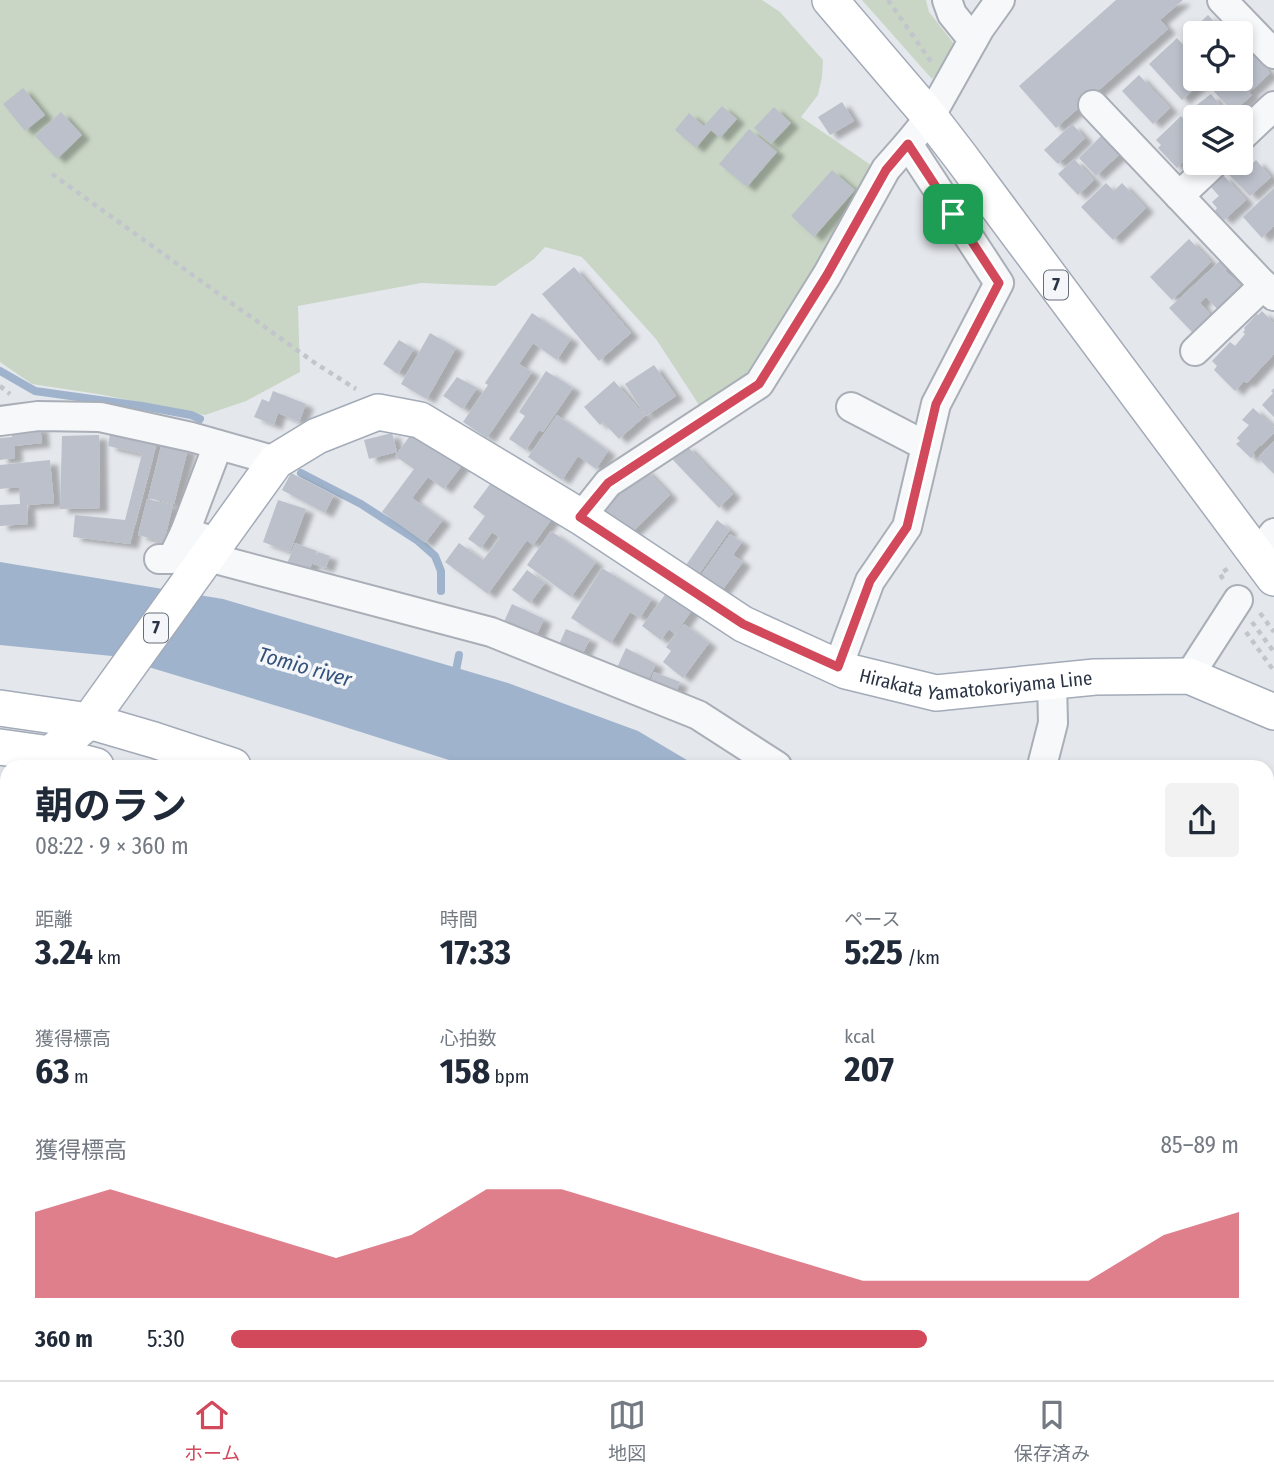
<!DOCTYPE html>
<html lang="ja">
<head>
<meta charset="utf-8">
<style>
  body { margin:0; font-family:"Fira Sans Condensed","Noto Sans JP",sans-serif; background:#f2f2f3; color:#1f2937; height:100vh; display:flex; flex-direction:column; font-size:26px; white-space:nowrap }
  * { box-sizing:border-box; margin:0 }
  p { font-size:23px; color:#747a83 }
  .icon { flex:none; width:38px; height:38px; fill:none; stroke:currentColor; stroke-width:2; stroke-linecap:round; stroke-linejoin:round }
  .map { position:relative; flex:1; overflow:hidden }
  .details { position:absolute; left:0px; top:760px; width:1274px; height:621px; display:flex; flex-direction:column; background:#fff; border-radius:21px 21px 0 0; box-shadow:0 4px 10px #0003 }
  .details>* { flex:none }
  .buttons { position:absolute; left:1183px; top:21px; display:grid; gap:14px }
  .buttons a { display:grid; place-items:center; width:70px; height:70px; border-radius:7px; background:#fff; box-shadow:0 4px 10px #0003; font-size:35px }
  .pin { position:absolute; display:grid; place-items:center; width:60px; height:60px; color:#fff; margin:-30px; border-radius:14px; box-shadow:0 4px 10px #0006 }
  .round { display:grid; place-items:center; flex:none; width:74px; height:74px; border-radius:7px; background:#f2f2f3 }
  .overview { display:flex; align-items:center; justify-content:space-between; height:119px; padding:0 35px }
  h1 { font-size:38px; font-weight:700; line-height:52px }
  .figures { display:grid; grid-template-columns:repeat(3,1fr); gap:10px; height:119px; padding:7px 35px }
  .figures div { display:grid; align-content:center }
  .figures b { font-size:35px; font-weight:700 }
  .figures small { font-size:19px; font-weight:400 }
  .figures p { font-size:19px }
  .chart { height:196px; padding:14px 35px }
  .chart p { display:flex; justify-content:space-between }
  .chart svg { width:100%; height:126px; margin-top:7px; fill:#d1495b; opacity:.7 }
  ul { padding:0 35px; list-style:none; font-size:23px }
  li { display:grid; grid-template-columns:112px 84px 1fr; align-items:center; height:52px }
  li i { height:18px; border-radius:9px; background:#d1495b }
  .menu { display:flex; justify-content:space-around; align-items:center; height:98px; border-top:2px solid #e0e1e3; background:#fff; font-size:19px; color:#747a83 }
  .menu a { display:grid; justify-items:center; gap:4px }
  .menu .on { color:#d1495b }
  .map>svg:first-child { display:block }
  .green { fill:#c9d6c5 }
  .water { fill:#9fb4cc }
  .lines { fill:none; stroke-linecap:round; stroke-linejoin:round }
  .stream { stroke:#9fb4cc; stroke-width:8 }
  .building { fill:#bbc0ca; filter:url(#shadow) }
  .minor-casing { stroke:#a9aeb7; stroke-width:32 }
  .major-casing { stroke:#a3abb8; stroke-width:38 }
  .path { stroke:#c2c5cb; stroke-width:4.5; stroke-dasharray:5 5; stroke-linecap:butt }
  .minor { stroke:#f7f8fa; stroke-width:28 }
  .major { stroke:#fff; stroke-width:35 }
  .route-casing { stroke:#fff; stroke-width:14 }
  .route { stroke:#d1495b; stroke-width:9 }
  .labels { text-anchor:middle; stroke-width:7; stroke-linejoin:round; paint-order:stroke }
  .shield { fill:#f4f6f9; stroke:#676e7b; stroke-width:2 }
  .shield-label { font-size:18px; font-weight:bold; fill:#2b3445 }
  .street-label { font-size:19px; fill:#2b3445; stroke:#f4f6f9 }
  .water-label { font-size:21px; font-style:italic; fill:#34527a; stroke:#f4f6f9 }
</style>
</head>
<body>
<div class="map">
<svg width="1274" height="1380" viewBox="0 0 1274 1380">
  <defs>
    <filter id="shadow"><feDropShadow dx="8" dy="4.5" stdDeviation="2" flood-color="#0004"/></filter>
  </defs>
  <rect width="100%" height="100%" fill="#e4e7ec"/>
  <g class="green">
    <path d="M0 0H762L780 12 823 60 822 77 818 95 801 117 878 170 767 365 701 408 656 339 582 257 545 247 534 259 495 286 421 283 298 306 300 372 246 401 205 415 98 394 32 384 0 362Z"/>
    <path d="M862 0H926L929 12 958 49 932 79Z"/>
  </g>
  <g class="water">
    <path d="M0 562 223 599 508 683 638 731 697 766H468L307 715 112 656 0 645Z"/>
    <path d="M1267 1158 1274 1162V1239L1267 1235Z"/>
  </g>
  <g class="lines">
    <g class="stream">
      <path d="M0 371 35 391 142 406 191 415 200 419"/>
      <path d="M301 473 361 504 418 541 435 556 441 571V591"/>
      <path d="M455 676 459 655"/>
      <path d="M0 1333 7 1336"/>
      <path d="M203 1374 225 1380"/>
      <path d="M871 1380 877 1374"/>
    </g>
  </g>
  <g class="building">
    <path d="M1116 0H1183L1160 20 1168 29 1056 128 1019 86Z"/>
    <path d="M1208 15 1217 25 1212 30 1215 33H1195V38L1190 32Z"/>
    <path d="M1177 38 1195 58V79H1205L1182 100 1149 64Z"/>
    <path d="M1248 48 1270 73 1249 93 1252 95 1233 112 1208 85 1215 79H1241V55Z"/>
    <path d="M1139 75 1170 108 1153 124 1122 91Z"/>
    <path d="M23 88 45 115 25 131 3 104Z"/>
    <path d="M1211 94 1221 106 1224 104 1236 117H1203L1194 107Z"/>
    <path d="M842 102 854 121 830 135 818 117Z"/>
    <path d="M722 106 737 119 720 138 711 130 696 148 675 130 689 113 704 126Z"/>
    <path d="M774 107 791 123 771 144 754 128Z"/>
    <path d="M61 112 82 135 57 159 35 136Z"/>
    <path d="M1181 116 1195 131V150L1177 168 1158 148 1161 145 1156 140Z"/>
    <path d="M1072 124 1085 138 1058 164 1044 150Z"/>
    <path d="M749 129 777 152 747 187 719 164Z"/>
    <path d="M1103 134 1121 153 1096 176 1079 158Z"/>
    <path d="M1074 159 1094 180 1078 195 1058 174Z"/>
    <path d="M1256 160 1271 177 1250 196 1227 173 1238 163 1246 170Z"/>
    <path d="M832 170 855 190 814 237 791 216Z"/>
    <path d="M1223 175 1246 200 1224 220 1215 211 1217 208 1212 202 1219 196 1211 187Z"/>
    <path d="M1106 183 1114 191 1122 183 1146 208 1113 240 1081 207Z"/>
    <path d="M1274 188V226L1262 238 1243 217Z"/>
    <path d="M1189 239 1211 262 1172 300 1150 277Z"/>
    <path d="M1223 258 1230 265 1225 270 1244 289 1220 312 1206 297 1200 303 1210 314 1192 332 1169 308Z"/>
    <path d="M574 267 631 333 599 361 542 294Z"/>
    <path d="M1262 311 1274 323V354L1247 383 1244 381 1235 391 1214 370 1217 366 1212 361 1230 342 1235 346 1245 334 1243 332 1245 330 1244 328 1257 314 1258 315Z"/>
    <path d="M532 313 571 339 557 360 533 343 519 364 532 372 487 438 463 422 488 385 485 383Z"/>
    <path d="M430 333 456 348 427 399 401 384Z"/>
    <path d="M399 340 414 349 398 374 383 364Z"/>
    <path d="M654 365 676 396 646 416 625 384Z"/>
    <path d="M546 371 573 388 543 432 539 430 526 450 509 439 525 416 519 412Z"/>
    <path d="M457 377 477 388 463 409 443 396Z"/>
    <path d="M614 381 645 416 619 439 603 422 600 425 584 407Z"/>
    <path d="M1274 388V417L1262 405 1273 393 1271 391Z"/>
    <path d="M273 391 306 404 299 422 278 413 274 425 254 417 262 399 269 402Z"/>
    <path d="M1253 408 1274 427V433L1261 446 1260 445 1253 453 1255 455 1251 458 1236 444 1240 441 1237 438 1249 425 1242 420Z"/>
    <path d="M557 415 608 451 596 469 578 456 562 480 528 457Z"/>
    <path d="M418 425 466 460 444 489 428 477 412 498 443 520 425 543 382 512 414 469 395 456Z"/>
    <path d="M40 426 42 443 14 446 15 458 0 460V438L12 437 11 430Z"/>
    <path d="M111 428 158 439 130 544 73 537 75 515 125 520 142 454 108 446Z"/>
    <path d="M392 433 397 452 369 459 364 440Z"/>
    <path d="M99 435 100 508 60 509 62 436Z"/>
    <path d="M1274 441V474L1258 458Z"/>
    <path d="M162 442 188 449 174 504 148 498Z"/>
    <path d="M686 445 733 494 719 508 672 459Z"/>
    <path d="M50 460 54 503 27 505 28 524 0 526V505L20 504 19 487 0 489V465Z"/>
    <path d="M644 468 670 495 626 538 600 511Z"/>
    <path d="M499 472 556 513 533 545 527 540 488 594 445 562 459 543 483 560 500 538 492 532 481 548 468 539 485 516 473 507Z"/>
    <path d="M291 473 334 495 325 513 282 490Z"/>
    <path d="M147 499 173 505 164 542 138 535Z"/>
    <path d="M278 500 306 509 290 552 263 542Z"/>
    <path d="M717 520 730 530 697 577 684 568Z"/>
    <path d="M551 531 596 562 571 597 527 565Z"/>
    <path d="M730 534 742 542 733 555 743 562 718 596 697 581Z"/>
    <path d="M295 543 317 551 309 571 287 564Z"/>
    <path d="M318 552 330 556 326 568 313 564Z"/>
    <path d="M602 568 652 599 640 618 630 612 611 643 571 618Z"/>
    <path d="M527 570 545 583 530 603 512 590Z"/>
    <path d="M670 588 695 606 675 634 669 629 661 640 642 626Z"/>
    <path d="M512 604 544 619 534 641 502 626Z"/>
    <path d="M684 624 709 643 683 678 663 662 671 651 666 647Z"/>
    <path d="M566 629 590 639 579 661 556 651Z"/>
    <path d="M626 648 656 664 646 685 616 670Z"/>
    <path d="M654 672 680 682 674 698 648 688Z"/>
  </g>
  <g class="lines">
    <g class="minor-casing">
      <g id="minor">
        <path d="M947 0 952 14 973 40"/>
        <path d="M1222 0 1274 54"/>
        <path d="M1093 105 1274 296"/>
        <path d="M1241 137 1274 106"/>
        <path d="M1179 196 1214 163"/>
        <path d="M1195 351 1264 285"/>
        <path d="M851 407 926 446"/>
        <path d="M0 421 38 416 100 417 191 437 276 461"/>
        <path d="M581 517 608 483 759 384 827 275 886 169 908 144"/>
        <path d="M218 543 185 532 218 445"/>
        <path d="M1257 555 1274 533"/>
        <path d="M208 557 491 632 698 715 777 766"/>
        <path d="M159 559H172L185 532"/>
        <path d="M838 667 870 581 907 527 936 404 999 283 908 144 930 117 980 28 1000 0"/>
        <path d="M1189 676 1238 600"/>
        <path d="M1042 766 1053 723 1052 682"/>
        <path d="M0 916 7 886"/>
        <path d="M1267 968 1274 971"/>
        <path d="M1267 1109 1274 1113"/>
        <path d="M717 1380V1374"/>
      </g>
    </g>
    <g class="major-casing">
      <g id="major">
        <path d="M830 0 930 117 960 156 1274 578"/>
        <path d="M0 708 89 721 154 740 233 766"/>
        <path d="M0 747 50 754 96 766"/>
        <path id="s1" d="M50 754 89 721 276 461 317 436 378 412 420 420 581 517 743 624 846 671 936 693 1095 677 1189 676 1274 712"/>
        <path d="M1267 1320 1274 1324"/>
        <path d="M1267 1356 1274 1360"/>
      </g>
    </g>
    <g class="path">
      <path d="M888 0 932 63"/>
      <path d="M52 174 315 363 356 389"/>
      <path d="M0 386 10 394"/>
      <path d="M1223 579 1220 574 1230 567"/>
      <path d="M1260 613 1274 632"/>
      <path d="M1252 622 1274 652"/>
      <path d="M1246 632 1274 671"/>
    </g>
    <use href="#minor" class="minor"/>
    <use href="#major" class="major"/>
  </g>
  <g class="lines">
    <g class="route-casing">
      <path id="route" d="M908 144 999 283 936 404 907 527 870 581 838 667 743 624 580 517 608 483 759 384 827 275 886 170Z"/>
    </g>
    <use href="#route" class="route"/>
  </g>
  <g class="labels">
    <g class="shield">
      <rect x="1044" y="270.5" width="24" height="29" rx="5"/>
      <rect x="144" y="613.5" width="24" height="29" rx="5"/>
    </g>
    <g class="shield-label">
      <text x="1056" y="291">7</text>
      <text x="156" y="634">7</text>
    </g>
    <g class="street-label">
      <text dy="7" stroke="none"><textPath href="#s1" startOffset="1155">Hirakata Yamatokoriyama Line</textPath></text>
    </g>
    <g class="water-label">
      <text transform="translate(305 667) rotate(16)" y="7">Tomio river</text>
    </g>
  </g>
</svg>
<div class="buttons">
<a><svg class="icon" aria-label="locate" viewBox="0 0 24 24"><circle cx="12" cy="12" r="6"/><path d="M12 2v4M12 18v4M2 12h4M18 12h4"/></svg></a>
<a><svg class="icon" aria-label="layers" viewBox="0 0 24 24"><path d="M12 4l9 5-9 5-9-5zM3 14l9 5 9-5"/></svg></a>
</div>
<div class="pin" style="left:953px;top:214px;background:#1e9e55"><svg class="icon" aria-label="arrive" viewBox="0 0 24 24"><path d="M6 21V4h12l-3 4 3 4H6"/></svg></div>
<section class="details">
<div class="overview"><div><h1>朝のラン</h1><p>08:22 · 9 × 360 m</p></div><a class="round"><svg class="icon" aria-label="share" viewBox="0 0 24 24"><path d="M12 15V3M7 8l5-5 5 5M5 13v7h14v-7"/></svg></a></div>
<div class="figures">
<div><p>距離</p><b>3.24<small> km</small></b></div>
<div><p>時間</p><b>17:33</b></div>
<div><p>ペース</p><b>5:25<small> /km</small></b></div>
</div>
<div class="figures">
<div><p>獲得標高</p><b>63<small> m</small></b></div>
<div><p>心拍数</p><b>158<small> bpm</small></b></div>
<div><p>kcal</p><b>207</b></div>
</div>
<div class="chart"><p><span>獲得標高</span>85–89 m</p>
<svg viewBox="0 0 160 44" preserveAspectRatio="none"><path d="M0 44V14L10 6L20 14L30 22L40 30L50 22L60 6L70 6L80 14L90 22L100 30L110 38L120 38L130 38L140 38L150 22L160 14V44z"/></svg>
</div>
<ul>
<li><b>360 m</b>5:30<i style="width:69%"></i></li>
</ul>
</section>
</div>
<nav class="menu">
<a class="on"><svg class="icon" aria-label="home" viewBox="0 0 24 24"><path d="M3 11l9-7 9 7M6 9v11h12V9"/></svg>ホーム</a>
<a><svg class="icon" aria-label="map" viewBox="0 0 24 24"><path d="M3 6l6-2 6 2 6-2v14l-6 2-6-2-6 2zM9 4v14M15 6v14"/></svg>地図</a>
<a><svg class="icon" aria-label="saved" viewBox="0 0 24 24"><path d="M7 4h10v16l-5-4-5 4z"/></svg>保存済み</a>
</nav>
</body>
</html>
